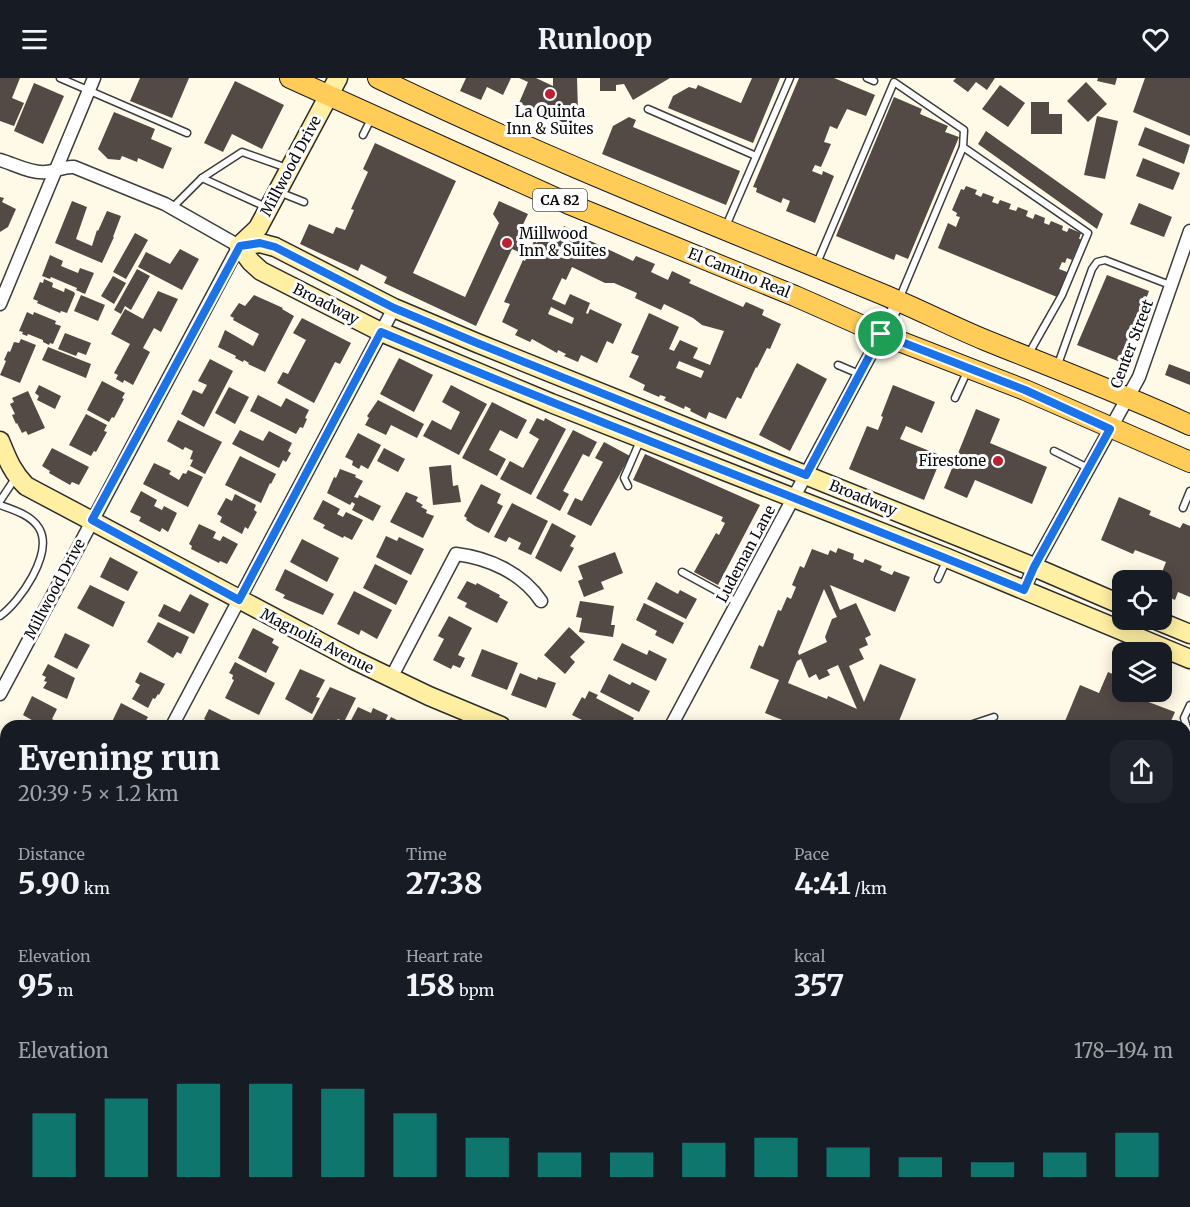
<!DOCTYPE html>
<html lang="en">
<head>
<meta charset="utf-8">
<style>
  body { margin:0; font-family:Merriweather,serif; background:#20242c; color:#f1f3f6; height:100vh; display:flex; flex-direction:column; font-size:22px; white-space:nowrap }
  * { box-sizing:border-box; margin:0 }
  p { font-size:20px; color:#9ea1a6 }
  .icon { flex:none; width:33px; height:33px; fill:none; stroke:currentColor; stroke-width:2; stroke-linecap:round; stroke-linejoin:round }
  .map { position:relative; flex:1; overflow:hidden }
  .drawer { position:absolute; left:0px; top:642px; width:1191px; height:488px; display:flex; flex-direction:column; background:#171b24; border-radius:18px 18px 0 0; box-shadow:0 3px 15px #0003 }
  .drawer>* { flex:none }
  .buttons { position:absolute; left:1112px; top:492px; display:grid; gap:12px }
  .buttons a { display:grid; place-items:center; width:60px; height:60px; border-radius:12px; background:#171b24; box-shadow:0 3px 15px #0003; font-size:30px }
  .pin { position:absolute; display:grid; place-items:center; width:51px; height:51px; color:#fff; margin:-26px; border:3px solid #fff; border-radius:50%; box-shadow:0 2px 6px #0007 }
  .round { display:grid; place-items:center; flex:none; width:63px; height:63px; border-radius:18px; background:#20242c }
  .head { display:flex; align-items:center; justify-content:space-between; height:102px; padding:0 18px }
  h1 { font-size:33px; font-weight:800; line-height:45px }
  .figures { display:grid; grid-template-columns:repeat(3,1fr); gap:9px; height:102px; padding:6px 18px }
  .figures div { display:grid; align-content:center }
  .figures b { font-size:30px; font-weight:800 }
  .figures small { font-size:16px; font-weight:400 }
  .figures p { font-size:16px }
  .chart { height:168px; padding:12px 18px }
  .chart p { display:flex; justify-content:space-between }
  .chart svg { width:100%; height:108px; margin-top:6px; stroke:#0f766e; stroke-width:6 }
  header { display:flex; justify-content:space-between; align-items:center; height:78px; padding:0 18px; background:#171b24; font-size:27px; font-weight:800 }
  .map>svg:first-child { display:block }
  .building { fill:#534a46; fill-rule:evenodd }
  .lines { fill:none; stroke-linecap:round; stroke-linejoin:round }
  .lane-casing { stroke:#3d3d3d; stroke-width:9 }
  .street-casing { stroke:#3d3d3d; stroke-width:15 }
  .secondary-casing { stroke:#2c2c2c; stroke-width:21 }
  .primary-casing { stroke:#1b1b1b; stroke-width:22 }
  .lane { stroke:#fff; stroke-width:6 }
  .street { stroke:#fff; stroke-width:12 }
  .secondary { stroke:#ffefa2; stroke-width:18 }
  .primary { stroke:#ffcc58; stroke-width:20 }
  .route-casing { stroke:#fff; stroke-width:12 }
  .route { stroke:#1a73e8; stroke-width:8 }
  .poi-dot { fill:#be1e2f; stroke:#fff; stroke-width:2 }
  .labels { text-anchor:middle; stroke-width:6; stroke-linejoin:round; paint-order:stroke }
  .shield { fill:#fff; stroke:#545454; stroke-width:1.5 }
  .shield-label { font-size:14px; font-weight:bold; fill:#0a0a0a }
  .poi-label { font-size:15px; fill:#0a0a0a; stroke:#fff }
  .street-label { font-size:15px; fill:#0a0a0a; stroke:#fff }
</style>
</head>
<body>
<header><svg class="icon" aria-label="menu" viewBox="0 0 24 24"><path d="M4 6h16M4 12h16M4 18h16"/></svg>Runloop<svg class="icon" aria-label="heart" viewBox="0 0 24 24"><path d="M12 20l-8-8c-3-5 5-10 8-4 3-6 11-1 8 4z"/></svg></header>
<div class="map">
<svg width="1190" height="1129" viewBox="0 0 1190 1129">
  <rect width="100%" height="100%" fill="#fff9e7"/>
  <g class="building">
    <path d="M0 0H20L12 20 24 25 14 48 0 43Z"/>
    <path d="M140 0H189L172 40 130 23Z"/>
    <path d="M466 0H511L503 17 487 9 481 22 460 13Z"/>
    <path d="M519 0H536L553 8V0H577L578 33 571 48 519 25 528 4Z"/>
    <path d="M600 0H670L633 22 624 6 616 7V13H600Z"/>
    <path d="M752 0H780L753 65 668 30 673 18 689 9 696 11 698 7 741 25Z"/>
    <path d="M799 0H834L875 17 866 38 847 31 837 51 830 48 824 64 831 66 821 89 815 87 812 93 822 97 823 93 834 98 815 145 786 133 790 123 783 120 781 125 756 114 757 110 753 109Z"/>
    <path d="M956 0H995L987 12 976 4 968 14 953 3Z"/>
    <path d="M1098 0H1117L1115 7 1097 3Z"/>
    <path d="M1145 0H1190V58L1133 34Z"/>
    <path d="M235 3 284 27 262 71 232 56 223 74 204 65Z"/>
    <path d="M1086 4 1107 26 1088 44 1067 23Z"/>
    <path d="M34 5 64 18 43 66 14 53Z"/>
    <path d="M1000 7 1025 25 1008 49 982 31Z"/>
    <path d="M894 19 922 31 920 36 948 48 945 54 959 59 908 181 896 176 894 182 836 158Z"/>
    <path d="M1031 24H1049V36H1062V56H1031Z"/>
    <path d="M114 34 155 51 151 61 172 70 163 91 138 80 137 84 122 78 120 82 108 81 98 71Z"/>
    <path d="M1097 38 1118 43 1105 101 1084 97Z"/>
    <path d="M629 39 636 42 633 49 740 93 726 127 602 76 613 48Z"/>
    <path d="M1145 49 1190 67 1184 86 1138 67Z"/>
    <path d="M986 53 1103 136 1097 151 978 66Z"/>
    <path d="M375 65 456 103 413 195 465 219 499 145 493 136 499 123 528 136 519 155 527 158 519 174 512 171 476 248 384 205 387 199 361 186 358 193 300 166 309 146 333 156 336 149 345 152 354 132 351 131 368 94 363 91Z"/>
    <path d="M1143 80 1180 95 1173 112 1136 98Z"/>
    <path d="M966 108 977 112 975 116 981 119 983 115 994 119 992 124 998 126 1000 122 1011 126 1009 131 1016 133 1018 129 1028 133 1026 138 1033 141 1035 136 1045 140 1044 145 1049 147 1051 143 1063 148 1062 152 1067 154 1069 150 1081 155 1079 161H1081L1072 182 1067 180 1065 185 1062 184 1059 191 1067 194 1057 219 938 170 948 145 956 149 960 139 956 138 957 135 952 132 961 111 964 112Z"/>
    <path d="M0 119 4 120 2 124 16 131 8 149 0 154Z"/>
    <path d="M72 123 87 129 76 161 92 168 97 152 98 153 107 133 121 138 113 159H114L102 185 55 165Z"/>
    <path d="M1139 125 1172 139 1164 159 1130 146Z"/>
    <path d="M545 148 561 155 564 148 583 157 582 159 633 183 636 178 655 186 651 194 668 202 672 193 691 202 689 205 743 229 746 224 764 232 762 237 781 246 770 271 767 270 757 290 756 289 741 321 737 319 726 341 709 334 706 341 690 333 691 331 685 328 684 331 664 322 666 319 660 317 659 319 643 312 645 307 629 299 639 278 631 275 649 235 679 249 669 271 674 273 680 262 698 270 693 280 710 287 724 253 702 247 693 240 664 226 661 232 635 220 637 215 614 205H605L572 189 566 202 562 200 552 221 565 227 570 216 590 225 586 235 588 236 590 231 622 246 613 266 607 263 597 285 581 277 578 284 564 278 566 276 558 272 557 275 532 261 530 264 515 257 518 252 502 244 510 226 504 224 523 182 525 183 534 163 537 165ZM551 229 574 240 572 246 548 236ZM679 283 704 293 701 300 676 290Z"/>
    <path d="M135 155 148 162 126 201 113 194Z"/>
    <path d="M180 171 199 181 182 212 138 189 146 174 170 186Z"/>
    <path d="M50 177 63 183 61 188 78 195 80 190 94 195 85 216 76 212 77 210 51 199 50 201 42 198Z"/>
    <path d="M137 191 150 198 131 232 125 228 121 236 114 232Z"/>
    <path d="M1107 197 1149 213 1123 285 1077 267Z"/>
    <path d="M113 198 126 205 114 226 101 218Z"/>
    <path d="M44 201 53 205 52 209 64 214 65 210 74 214 75 216 67 235 61 233 60 235 37 225 38 223 33 221 40 204 43 205Z"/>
    <path d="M158 213 178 221 161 254 154 250 143 270 150 274 133 307 124 302 123 305 116 301 118 297 114 295 130 266 111 256 125 231 143 241Z"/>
    <path d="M81 217 105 227 98 243 74 233Z"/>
    <path d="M254 217 283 230 282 231 294 238 265 294 248 286 249 285 244 282 243 284 235 280 236 278 218 269 225 252 253 268 259 256 233 242 234 240 230 238 239 225 245 228Z"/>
    <path d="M27 234 33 237 34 234 56 243 55 246 61 248 53 266 50 265 49 267 43 264V262L28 256 27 258 22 256 23 254 19 253Z"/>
    <path d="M302 240 351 265 340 286 335 284 314 325 277 305 283 294 288 296 306 262 293 255Z"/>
    <path d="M65 255 91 265 86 277 78 274 76 278 58 271Z"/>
    <path d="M21 261 36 267 20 305 0 297 6 283 4 282 8 273 10 274 14 264 19 265Z"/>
    <path d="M48 269 91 286 86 300 42 282Z"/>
    <path d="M399 280 433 297 414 334 380 316Z"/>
    <path d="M210 281 233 293 204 349 181 336 193 312 202 316 207 307 198 303Z"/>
    <path d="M797 285 827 301 790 373 759 357Z"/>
    <path d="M1169 286 1190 294V307L1165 297Z"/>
    <path d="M102 303 125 315 122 320 124 321 114 340 112 339 109 344 87 332Z"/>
    <path d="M39 307 61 318 55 331 37 322 39 318 35 315Z"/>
    <path d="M451 307 487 326 459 377 423 358 432 342 451 352 460 334 442 324Z"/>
    <path d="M893 307 935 324 922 355 906 348 900 361 942 378 924 422 849 391 867 348 878 352 883 339 881 338Z"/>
    <path d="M229 309 249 319 235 346 215 335Z"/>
    <path d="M28 313 45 350 28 357 26 353 22 355 17 345 16 346 12 337 15 336 10 326 14 324 12 320Z"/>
    <path d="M258 317 281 329 286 320 309 332 305 340 307 341 303 350 300 349 296 356 250 333Z"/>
    <path d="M378 322 424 346 417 360 391 347 386 357 365 347 369 340 367 338Z"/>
    <path d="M492 324 527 342 517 361 500 352 489 372 506 381 497 398 462 380Z"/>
    <path d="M976 331 1000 341 990 365 1047 389 1032 426 975 402 967 420 944 410Z"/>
    <path d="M86 336 107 347 104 353 107 354 96 374 94 373 91 378 69 367Z"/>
    <path d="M537 340 544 343 545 340 566 351 531 417 500 401 510 383 523 390 539 361 529 355Z"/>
    <path d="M178 342 222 364 205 396 190 388 193 382 190 381 193 373 185 369 183 372 167 363Z"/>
    <path d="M240 352 263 363 269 353 292 365 288 373 291 375 286 384 283 382 279 390 232 366Z"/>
    <path d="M573 352 597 364 589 379 583 376 563 413 569 416 560 433 536 420Z"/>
    <path d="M358 355 381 367 368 391 361 387 359 391 352 387 353 383 345 379Z"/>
    <path d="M604 364 630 378 591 448 567 436 575 420 582 423 603 384 595 380Z"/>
    <path d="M52 370 89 389 79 407 72 404 70 407 49 395 50 393 42 388Z"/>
    <path d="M384 370 405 381 398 394 377 383Z"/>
    <path d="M645 376 760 427 718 507 694 494 716 455 719 457 725 445 721 443 723 439 633 402Z"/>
    <path d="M240 378 276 396 271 406 270 405 261 425 225 407Z"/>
    <path d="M154 385 171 393 169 396 179 402 183 395 186 396 188 392 203 399 188 429 143 406Z"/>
    <path d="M451 387 453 408 458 407 461 424 433 427 429 389Z"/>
    <path d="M340 391 356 397 355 399 363 403 354 419 358 420 359 417 381 428 373 443 352 432 355 426 352 424 350 427 327 415 334 399 336 400Z"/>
    <path d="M481 406 501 416 497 425 503 428 489 455 475 448 466 442 467 440 464 438Z"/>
    <path d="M141 413 157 422 154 428 162 432 164 428 177 435 168 454 162 450 160 454 139 443 141 439 130 434Z"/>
    <path d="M406 414 418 419 416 423 423 427 421 429 427 432 426 435 434 438 423 460 390 444Z"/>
    <path d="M235 416 256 427 254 432 257 434 248 451 245 449 242 456 220 444 222 439 217 436 226 420 232 423Z"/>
    <path d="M1119 419 1151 433 1149 437 1180 450 1183 445 1190 448V519L1178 514 1175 522 1161 516V502H1159L1166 484 1135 472 1133 476 1101 462Z"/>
    <path d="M323 422 340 431 337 436 343 439 346 434 363 442 352 462 344 458 343 460 323 450 325 447 313 441Z"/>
    <path d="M512 425 548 443 531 477 518 471 521 465 509 459 506 464 494 459Z"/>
    <path d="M552 445 576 458 570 468 574 470 561 494 535 480Z"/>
    <path d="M199 446 216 454 213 460 220 463 223 458 238 466 227 486 220 483 219 485 191 471 192 468 189 466Z"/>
    <path d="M386 458 397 463 399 459 424 471 411 497 376 479Z"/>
    <path d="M302 461 339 480 327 504 290 484Z"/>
    <path d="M838 470 854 476 853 481 863 485 865 481 882 488 880 492 892 497 894 493 910 499 895 534 830 507 840 532 856 525 871 557 865 560 868 567 859 571 864 581 849 588 864 624 880 586 916 601 897 648H797L765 635 779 602 750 590 759 567 763 569 778 532 781 533 787 519 791 521 796 509 792 507 800 488 804 490 812 471 828 477 830 472 836 475ZM824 511 837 539 832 541 825 559 827 564 799 577 798 574ZM801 581 809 600 816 596 819 602 830 597 827 592 838 587 857 631 828 618 827 621 788 605 797 583Z"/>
    <path d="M615 474 623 495 601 504 604 511 584 519 578 503 583 501 578 488Z"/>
    <path d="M110 479 138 494 128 513 100 499Z"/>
    <path d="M375 486 408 503 396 527 363 510Z"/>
    <path d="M285 491 334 516 323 537 283 520 285 517 275 512Z"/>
    <path d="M467 503 476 507 477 505 500 517 499 519 508 524 497 545 465 529 467 525 457 520Z"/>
    <path d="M656 504 678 516 680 512 697 521 686 541 647 521Z"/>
    <path d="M90 507 125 524 113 549 77 530Z"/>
    <path d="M354 513 392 532 377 561 361 552 359 557 337 546Z"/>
    <path d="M190 516 209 526 194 556 158 538 164 526 180 534Z"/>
    <path d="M580 523 614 528 611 547H615L613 559 579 554 582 540 576 539Z"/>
    <path d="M644 525 684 545 673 566 655 557 657 553 636 542Z"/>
    <path d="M449 538 472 550 458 577 465 580 460 590 453 587 451 591 433 582 444 561 438 558Z"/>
    <path d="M158 544 189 559 181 576 177 574 173 580 147 564Z"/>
    <path d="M569 549 585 564 570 579 575 584 565 596 544 577Z"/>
    <path d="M253 550 274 561 272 565 279 569 266 595 238 580Z"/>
    <path d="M65 555 90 567 77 591 54 579Z"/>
    <path d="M622 565 647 577 649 572 667 581 656 603 613 582Z"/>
    <path d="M482 571 518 585 507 612 471 598Z"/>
    <path d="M235 584 275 605 259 637 225 620 234 602 232 601 233 597 229 595Z"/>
    <path d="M48 586 75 600 67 621 43 610 47 604 44 603 46 599 42 597Z"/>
    <path d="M300 591 325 602 316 619 320 620 312 636 285 621Z"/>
    <path d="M140 594 165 606 159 617 158 616 155 621 153 620 148 630 132 621 140 607 135 604Z"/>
    <path d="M1108 594 1122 600V614H1132L1130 619 1137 622 1138 620 1175 634 1171 643 1176 648H1063L1080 607 1099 615Z"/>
    <path d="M520 595 537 602 538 599 556 605 546 630 511 617Z"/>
    <path d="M609 596 630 607 632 604 650 613 639 634 600 614Z"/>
    <path d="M330 609 356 620 344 644 338 641 334 648H309Z"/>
    <path d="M589 613 598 617 596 620 634 640 630 648H594L572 637 582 619 585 621Z"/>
    <path d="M32 618 57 631 52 641 59 645 58 648H36L37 645 23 637Z"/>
    <path d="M121 625 148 639 143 648H110Z"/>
    <path d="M358 629 371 635 373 630 388 637 383 648H348Z"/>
    <path d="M209 631 235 644 233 648H209L211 645 204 641Z"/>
    <path d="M391 639 409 648H386Z"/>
    <path d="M0 687 6 690V728L0 725Z"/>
    <path d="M0 837 6 840V854L0 851Z"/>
    <path d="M1190 850V907L1187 914 1185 913V861Z"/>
    <path d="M6 860V898L0 894V872Z"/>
    <path d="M0 900 6 903 0 919Z"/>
    <path d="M1185 926 1190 929V964L1185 974Z"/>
    <path d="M3 1034 6 1035V1072L0 1069V1040Z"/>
    <path d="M0 1073 6 1076V1092L0 1103Z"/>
    <path d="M26 1124H57L60 1125 61 1124H74L78 1126 77 1129H23Z"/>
    <path d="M147 1124H167L164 1129H157Z"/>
    <path d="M189 1124H224L222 1129H187Z"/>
    <path d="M353 1124H383L381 1129H364Z"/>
    <path d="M505 1124H531L536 1126 537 1124H542L552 1129H502Z"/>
    <path d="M628 1124H669L665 1129H629L625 1127Z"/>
    <path d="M831 1124H862L857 1129H836Z"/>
    <path d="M1091 1124H1136L1132 1129H1093L1089 1127Z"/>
  </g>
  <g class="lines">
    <g class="lane-casing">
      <g id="lane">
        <path d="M60 0 187 55"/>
        <path d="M867 0 874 3"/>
        <path d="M648 31 756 78"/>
        <path d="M363 57 372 39"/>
        <path d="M202 100 266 129"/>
        <path d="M279 114 304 124"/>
        <path d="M172 130 202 100 242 74 287 90"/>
        <path d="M726 148 790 0"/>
        <path d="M817 185 894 4 964 52 963 69 1088 155 1062 217 1028 277"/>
        <path d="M900 219 963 69"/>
        <path d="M838 287 859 296"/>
        <path d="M1057 289 1092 191 1097 184 1105 182 1170 207"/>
        <path d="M955 320 967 294"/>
        <path d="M1054 373 1088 390"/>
        <path d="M628 408 624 400 640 363"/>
        <path d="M0 423 16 399"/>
        <path d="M0 427C14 432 31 437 39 450 54 475 20 524 0 538"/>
        <path d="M1183 430 1190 413"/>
        <path d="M682 494 737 524"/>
        <path d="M938 501 947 481"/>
        <path d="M1150 502 1152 498"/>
        <path d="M967 648 994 639"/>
        <path d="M1188 653 1184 640 1190 627"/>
      </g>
    </g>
    <g class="street-casing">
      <g id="street">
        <path d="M0 82C14 86 32 96 46 94 57 93 64 88 74 89L165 126 239 168 0 616"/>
        <path d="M0 226 94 0"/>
        <path d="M1024 512 1034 489 1139 299 1190 153"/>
        <path d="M391 600 456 476C489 480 522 495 541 523"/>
        <path d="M172 648 394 230"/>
        <path d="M671 648 899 223"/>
        <path d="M0 972 6 961"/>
        <path d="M298 1124 308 1129"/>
        <path d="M587 1124 596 1129"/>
        <path d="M809 1124 814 1129"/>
        <path d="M109 1129 112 1124"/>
        <path d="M414 1129 417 1124"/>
        <path d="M758 1129 761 1124"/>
      </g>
    </g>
    <g class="secondary-casing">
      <g id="secondary">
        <path d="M239 168 251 184 261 193 381 254 551 325 947 480 1190 581"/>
        <path d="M239 168 260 165 275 169 394 230 477 265 1034 489 1122 527"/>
        <path d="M239 168 258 150 338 0"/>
        <path d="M0 363C7 380 12 394 26 408L354 582 429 618 501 648"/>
        <path d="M1156 542 1190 556"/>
        <path d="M1185 819H1190"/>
      </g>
    </g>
    <g class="primary-casing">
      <g id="primary">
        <path d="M290 0 569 126 795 218 881 256 1025 312 1190 384"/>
        <path d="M378 0C541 79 710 145 877 214 914 229 949 247 985 262 1054 290 1123 316 1190 347"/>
      </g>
    </g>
    <use href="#lane" class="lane"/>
    <use href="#street" class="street"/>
    <use href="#secondary" class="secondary"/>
    <use href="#primary" class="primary"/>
  </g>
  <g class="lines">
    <g class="route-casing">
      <path id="route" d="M260 165 275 169 394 230 477 265 806 397 881 256 1025 312 1110 351 1034 489 1024 512C810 424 594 344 381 254L239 522 92 442 240 168Z"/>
    </g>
    <use href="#route" class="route"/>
  </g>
  <g class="poi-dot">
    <circle cx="550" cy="16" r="6"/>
    <circle cx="507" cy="165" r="6"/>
    <circle cx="998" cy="383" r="6"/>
  </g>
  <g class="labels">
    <rect class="shield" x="533" y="111" width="54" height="22" rx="4.5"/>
    <g class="shield-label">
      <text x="560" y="127">CA 82</text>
    </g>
    <g class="poi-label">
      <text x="550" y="39">La Quinta<tspan x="550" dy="17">Inn &amp; Suites</tspan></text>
      <text x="519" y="161" text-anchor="start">Millwood<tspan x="519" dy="17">Inn &amp; Suites</tspan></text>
      <text x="986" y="388" text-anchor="end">Firestone</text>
    </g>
    <g class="street-label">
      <text transform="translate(291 88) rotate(-62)" y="5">Millwood Drive</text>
      <text transform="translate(739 195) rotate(22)" y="5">El Camino Real</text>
      <text transform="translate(326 226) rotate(27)" y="5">Broadway</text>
      <text transform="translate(1132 266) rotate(-69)" y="5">Center Street</text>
      <text transform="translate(863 420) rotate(22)" y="5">Broadway</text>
      <text transform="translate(746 476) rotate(-62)" y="5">Ludeman Lane</text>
      <text transform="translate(55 511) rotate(-62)" y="5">Millwood Drive</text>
      <text transform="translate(317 563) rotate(27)" y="5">Magnolia Avenue</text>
    </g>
  </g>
</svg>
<div class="buttons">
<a><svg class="icon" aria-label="locate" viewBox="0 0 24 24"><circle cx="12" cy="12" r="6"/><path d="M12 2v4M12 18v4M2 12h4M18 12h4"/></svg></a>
<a><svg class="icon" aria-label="layers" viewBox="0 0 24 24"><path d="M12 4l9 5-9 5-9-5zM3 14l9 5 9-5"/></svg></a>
</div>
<div class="pin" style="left:881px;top:256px;background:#1e9e55"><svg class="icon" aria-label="arrive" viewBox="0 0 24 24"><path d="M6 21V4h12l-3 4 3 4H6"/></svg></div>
<section class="drawer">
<div class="head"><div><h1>Evening run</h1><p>20:39 · 5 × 1.2 km</p></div><a class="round"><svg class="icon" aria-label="share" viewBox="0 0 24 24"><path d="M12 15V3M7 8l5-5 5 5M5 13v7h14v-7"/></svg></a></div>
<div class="figures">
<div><p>Distance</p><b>5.90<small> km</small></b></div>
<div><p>Time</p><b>27:38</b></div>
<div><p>Pace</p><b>4:41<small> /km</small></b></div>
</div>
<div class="figures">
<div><p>Elevation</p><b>95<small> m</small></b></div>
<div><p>Heart rate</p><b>158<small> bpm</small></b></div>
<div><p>kcal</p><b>357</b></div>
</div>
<div class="chart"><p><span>Elevation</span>178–194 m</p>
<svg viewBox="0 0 160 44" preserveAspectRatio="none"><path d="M5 44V18M15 44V12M25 44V6M35 44V6M45 44V8M55 44V18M65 44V28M75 44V34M85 44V34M95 44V30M105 44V28M115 44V32M125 44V36M135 44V38M145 44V34M155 44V26"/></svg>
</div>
</section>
</div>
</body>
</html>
